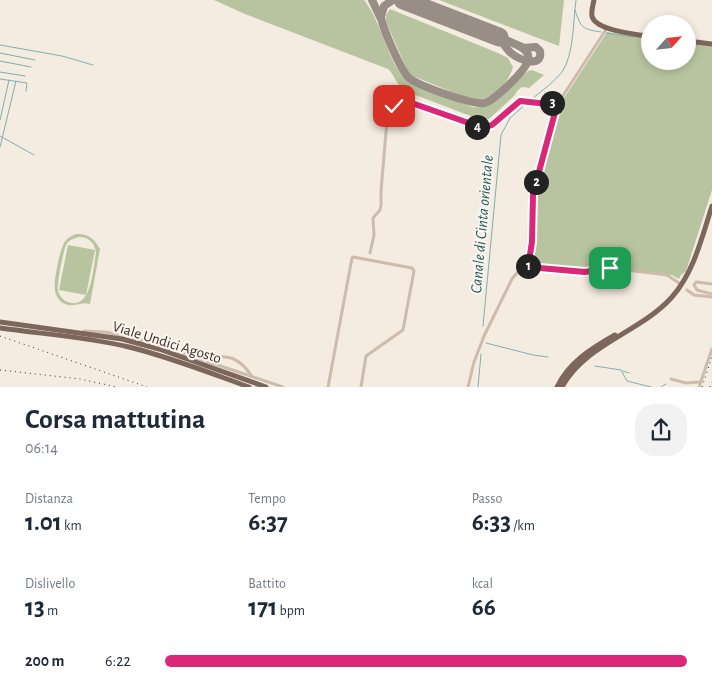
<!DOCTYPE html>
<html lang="it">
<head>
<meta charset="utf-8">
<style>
  body { margin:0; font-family:"Alegreya Sans",sans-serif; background:#f2f2f3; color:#1f2937; height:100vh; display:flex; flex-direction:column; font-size:19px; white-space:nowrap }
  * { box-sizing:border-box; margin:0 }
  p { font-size:16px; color:#747a83 }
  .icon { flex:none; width:28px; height:28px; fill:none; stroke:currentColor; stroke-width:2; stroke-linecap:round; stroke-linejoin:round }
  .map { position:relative; height:387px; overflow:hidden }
  .side { display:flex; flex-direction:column; background:#fff; flex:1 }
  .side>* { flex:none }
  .needle { width:32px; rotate:63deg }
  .buttons { position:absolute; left:641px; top:15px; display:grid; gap:10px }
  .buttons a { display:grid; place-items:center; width:55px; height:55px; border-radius:50%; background:#fff; box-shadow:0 2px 8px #0003; font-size:25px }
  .pin { position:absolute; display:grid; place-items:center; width:42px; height:42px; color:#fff; margin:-21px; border-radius:10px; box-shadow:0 2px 8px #0006 }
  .km { position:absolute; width:25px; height:25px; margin:-12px; border-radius:50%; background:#222; color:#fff; font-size:14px; line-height:25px; text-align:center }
  .round { display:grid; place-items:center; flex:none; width:52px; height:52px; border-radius:20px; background:#f2f2f3 }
  .overview { display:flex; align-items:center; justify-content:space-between; height:85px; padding:0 25px }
  h1 { font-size:28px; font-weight:700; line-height:38px }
  .stats { display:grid; grid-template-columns:repeat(3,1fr); gap:8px; height:85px; padding:5px 25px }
  .stats div { display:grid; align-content:center }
  .stats b { font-size:25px; font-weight:700 }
  .stats small { font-size:14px; font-weight:400 }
  .stats p { font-size:14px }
  ul { padding:0 25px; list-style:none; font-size:16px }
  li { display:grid; grid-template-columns:80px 60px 1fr; align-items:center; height:38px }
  li i { height:12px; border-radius:6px; background:#db2777 }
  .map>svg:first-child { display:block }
  .green { fill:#b8c4a0; fill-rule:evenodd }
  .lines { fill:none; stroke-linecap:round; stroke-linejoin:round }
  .stream { stroke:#7fb0b2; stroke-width:1 }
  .taxiway { stroke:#988e86; stroke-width:8 }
  .runway { stroke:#988e86; stroke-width:19 }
  .minor { stroke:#cdbbac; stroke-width:3 }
  .primary { stroke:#7d675c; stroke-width:5 }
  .rail { stroke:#3b302b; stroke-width:1; stroke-dasharray:1 4; stroke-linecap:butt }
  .route-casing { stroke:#fff; stroke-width:10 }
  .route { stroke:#db2777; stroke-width:6 }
  .labels { text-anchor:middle; stroke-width:4.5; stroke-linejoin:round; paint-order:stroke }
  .street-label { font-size:15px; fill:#3b302b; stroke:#fbf5ee }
  .water-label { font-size:16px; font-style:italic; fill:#1f5a5e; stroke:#fbf5ee }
</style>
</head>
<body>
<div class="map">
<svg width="712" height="387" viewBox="0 0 712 387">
  <rect width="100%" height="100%" fill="#f4ebe1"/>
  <g class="green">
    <path d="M214 0H364C382 22 389 67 409 83L472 107C497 110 510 84 528 71L532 70 544 75 529 88 522 87 518 90 514 96 489 119 481 120 405 91C396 85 395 75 388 69L245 14Z"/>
    <path d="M439 0H564L559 46Z"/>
    <path d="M390 9 498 53 508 58 513 67C508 85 488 104 469 99L413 76 408 72 386 22V15Z"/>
    <path d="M607 32 650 38V61H688V42L712 45V190L686 271 681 275 679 279 672 275 604 266 584 271 530 264 536 236 535 210 538 185 559 106Z"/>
    <path d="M76 234C89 233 95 240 100 249L90 304C81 301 73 309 63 303 59 300 55 295 55 290 53 282 60 250 64 243 67 238 71 236 76 234ZM79 237C89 237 95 243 96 253 93 267 92 311 68 302 63 300 59 296 58 290 57 283 63 252 66 245 69 240 74 238 79 237Z"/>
    <path d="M68 245 95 250 86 295 59 290Z"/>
  </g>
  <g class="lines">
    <g class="stream">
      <path d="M575 10C581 28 582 29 601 32"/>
      <path d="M606 33 634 37"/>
      <path d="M688 44 697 45"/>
      <path d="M0 45 62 56 93 65"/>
      <path d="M0 53 35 60"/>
      <path d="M0 61 31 67"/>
      <path d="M0 72 25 76"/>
      <path d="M0 79 27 83 26 91"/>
      <path d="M533 98C543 90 554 82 562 72 574 55 573 21 576 0"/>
      <path d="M0 120 9 80"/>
      <path d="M0 136 34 155"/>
      <path d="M0 147 16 81"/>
      <path d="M483 326 501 135 510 118 526 104"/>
      <path d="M486 343 533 355 548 357"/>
      <path d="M595 366 621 370 627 381 651 387"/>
      <path d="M623 371 629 373"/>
      <path d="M478 387 481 354"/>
      <path d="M661 387 666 384"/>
    </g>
    <g class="taxiway">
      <path d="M372 0 380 17"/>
      <path d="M393 0 384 6 381 17C382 27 401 70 408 77 416 85 472 105 484 103 494 101 524 72 528 61 530 54 525 49 519 46"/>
      <path d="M487 33C491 34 494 36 498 38 503 42 506 49 511 53 519 60 543 69 540 51L536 47 524 48 499 37"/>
    </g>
    <path class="runway" d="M403 0 499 37"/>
    <g class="minor">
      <path d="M370 253 374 235 373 218 380 210 381 205V191L387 120C390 109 397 100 409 102L483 128 492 125 520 101 557 105"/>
      <path d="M528 267 532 242 533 194 557 105 607 28"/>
      <path d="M712 284 696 282 694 285 697 290 712 294"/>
      <path d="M687 290 694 295 712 297"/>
      <path d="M84 331 105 332 137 338 283 387"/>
      <path d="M208 360C227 352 240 359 251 375"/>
      <path d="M671 379 686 383 700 382"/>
      <path d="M328 387 352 258 353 257 412 268 414 271 403 330 366 356 361 387"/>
      <path d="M468 387 474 362 484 336 512 279 522 267 585 272 610 268 667 275 679 283"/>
      <path d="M699 387 712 349"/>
    </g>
    <g class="primary">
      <path d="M594 0C593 5 591 11 592 16 595 31 637 34 650 37"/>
      <path d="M688 41 712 44"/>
      <path d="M0 322 122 339 159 349 266 387"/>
      <path d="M0 328C43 334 87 337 129 347 170 357 210 373 249 387"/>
      <path d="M557 387C569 362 592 348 615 335"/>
      <path d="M562 387C585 344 641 332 672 297 694 272 702 237 712 206"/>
    </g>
    <g class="rail">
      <path d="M0 336 147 387"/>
      <path d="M0 370 80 379 117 387"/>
      <path d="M702 387 712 357"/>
      <path d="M710 387 712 382"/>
    </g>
  </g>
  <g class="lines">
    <g class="route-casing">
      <path id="route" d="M394 106 399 103 406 101 483 128 492 125 520 101 557 105 533 194 532 242 528 267 585 272 610 268"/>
    </g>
    <use href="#route" class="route"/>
  </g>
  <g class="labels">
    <g class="street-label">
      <text transform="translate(167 342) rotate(17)" y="5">Viale Undici Agosto</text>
    </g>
    <g class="water-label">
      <text transform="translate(481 224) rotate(-85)" y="6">Canale di Cinta orientale</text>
    </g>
  </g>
</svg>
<div class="buttons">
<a><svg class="needle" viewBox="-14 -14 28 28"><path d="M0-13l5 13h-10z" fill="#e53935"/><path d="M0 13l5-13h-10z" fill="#747a83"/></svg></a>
</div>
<div class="pin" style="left:610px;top:268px;background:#1e9e55"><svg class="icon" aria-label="arrive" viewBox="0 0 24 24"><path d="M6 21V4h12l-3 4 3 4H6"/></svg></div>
<div class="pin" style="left:394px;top:106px;background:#d93025"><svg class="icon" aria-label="check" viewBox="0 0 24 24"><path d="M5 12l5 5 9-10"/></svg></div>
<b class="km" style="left:528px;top:266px">1</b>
<b class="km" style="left:536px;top:182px">2</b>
<b class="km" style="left:552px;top:103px">3</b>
<b class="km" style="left:477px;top:127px">4</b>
</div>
<section class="side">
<div class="overview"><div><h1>Corsa mattutina</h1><p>06:14</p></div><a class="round"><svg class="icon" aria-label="share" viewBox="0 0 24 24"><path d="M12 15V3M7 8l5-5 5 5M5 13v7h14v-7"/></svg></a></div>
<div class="stats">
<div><p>Distanza</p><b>1.01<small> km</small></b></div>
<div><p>Tempo</p><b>6:37</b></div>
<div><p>Passo</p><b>6:33<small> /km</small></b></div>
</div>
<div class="stats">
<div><p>Dislivello</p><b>13<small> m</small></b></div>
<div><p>Battito</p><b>171<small> bpm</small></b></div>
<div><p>kcal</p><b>66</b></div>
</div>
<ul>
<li><b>200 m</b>6:22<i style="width:100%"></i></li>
</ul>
</section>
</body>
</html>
